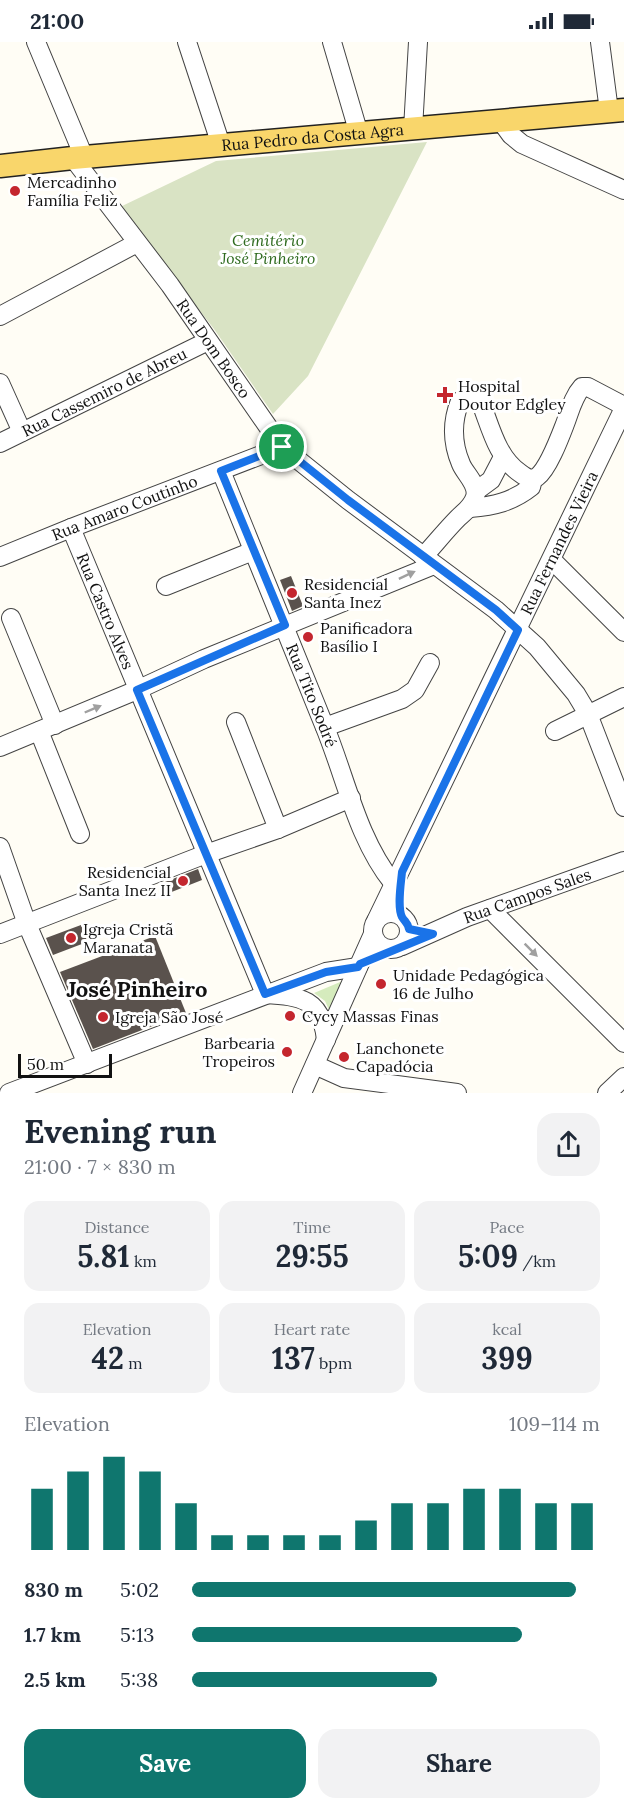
<!DOCTYPE html>
<html lang="en">
<head>
<meta charset="utf-8">
<style>
  body { margin:0; font-family:Lora,serif; background:#f2f2f3; color:#1f2937; height:100vh; display:flex; flex-direction:column; font-size:22px; white-space:nowrap }
  * { box-sizing:border-box; margin:0 }
  p { font-size:20px; color:#747a83 }
  .icon { flex:none; width:33px; height:33px; fill:none; stroke:currentColor; stroke-width:2; stroke-linecap:round; stroke-linejoin:round }
  .map { position:relative; height:1051px; overflow:hidden }
  .sheet { display:flex; flex-direction:column; background:#fff; flex:1 }
  .sheet>* { flex:none }
  .scale { position:absolute; left:18px; bottom:15px; width:94px; box-sizing:border-box; padding-left:6px; border:3px solid #111; border-top:0; font-size:16px; line-height:21px; white-space:nowrap; color:#111; -webkit-text-stroke:4px #fff; paint-order:stroke }
  .pin { position:absolute; display:grid; place-items:center; width:51px; height:51px; color:#fff; margin:-26px; border:3px solid #fff; border-radius:50%; box-shadow:0 2px 6px #0007 }
  .round { display:grid; place-items:center; flex:none; width:63px; height:63px; border-radius:18px; background:#f2f2f3 }
  .head { display:flex; align-items:center; justify-content:space-between; height:102px; padding:0 24px }
  h1 { font-size:33px; font-weight:700; line-height:45px }
  .stats { display:grid; grid-template-columns:repeat(3,1fr); gap:9px; height:102px; padding:6px 24px }
  .stats div { display:grid; align-content:center; border-radius:15px; background:#f2f2f3; text-align:center }
  .stats b { font-size:30px; font-weight:700 }
  .stats small { font-size:16px; font-weight:400 }
  .stats p { font-size:16px }
  .chart { height:168px; padding:12px 24px }
  .chart p { display:flex; justify-content:space-between }
  .chart svg { width:100%; height:108px; margin-top:6px; stroke:#0f766e; stroke-width:6 }
  .action { display:flex; gap:12px; margin-top:auto; padding:12px 24px }
  .action a { flex:1; height:69px; border-radius:18px; background:#0f766e; color:#fff; font-size:24px; font-weight:700; line-height:69px; text-align:center }
  .action a+a { background:#f2f2f3; color:#1f2937 }
  ul { padding:0 24px; list-style:none; font-size:20px }
  li { display:grid; grid-template-columns:96px 72px 1fr; align-items:center; height:45px }
  li i { height:15px; border-radius:8px; background:#0f766e }
  .status { display:flex; justify-content:space-between; align-items:center; height:42px; padding:0 30px; background:#fff; direction:ltr }
  .status svg { height:16px; fill:currentColor }
  .map>svg:first-child { display:block }
  .green { fill:#d5ebbd }
  .cemetery { fill:#d9e3c4 }
  .building { fill:#5a524d }
  .lines { fill:none; stroke-linecap:round; stroke-linejoin:round }
  .minor-casing { stroke:#444; stroke-width:20 }
  .major-casing { stroke:#222; stroke-width:25 }
  .minor { stroke:#fff; stroke-width:18 }
  .major { stroke:#f9d66b; stroke-width:22 }
  .oneway { fill:#a0a0a0 }
  .route-casing { stroke:#fff; stroke-width:12 }
  .route { stroke:#1a73e8; stroke-width:8 }
  .poi-dot { fill:#c4262e; stroke:#fff; stroke-width:2 }
  .labels { text-anchor:middle; stroke-width:6; stroke-linejoin:round; paint-order:stroke }
  .street-label { font-size:16px; fill:#111; stroke:#fff }
  .poi-label { font-size:16px; fill:#111; stroke:#fff; text-anchor:start }
  .park-label { font-size:16px; font-style:italic; fill:#2f6b1f; stroke:#fff }
  .district-label { font-size:22px; font-weight:bold; fill:#111; stroke:#fff }
</style>
</head>
<body>
<div class="status"><b>21:00</b><svg viewBox="0 0 49 12"><path d="M0 12V9h3v3zM5 12V6h3v6zM10 12V3h3v9zM15 12V0h3v12zM26 1h20v11H26zM47 4h2v5h-2z"/></svg></div>
<div class="map">
<svg width="624" height="1051" viewBox="0 0 624 1051">
  <rect width="100%" height="100%" fill="#fffdf5"/>
  <path class="green" d="M345 938 330 970 325 959 314 951Z"/>
  <path class="cemetery" d="M427 100 308 334 273 372 214 287 120 165 216 119Z"/>
  <g class="building">
    <path d="M291 534 303 564 292 569 280 538Z"/>
    <path d="M198 827 202 838 169 851 165 840Z"/>
    <path d="M89 880 95 897 53 913 46 896Z"/>
    <path d="M155 894 186 971 93 1007 60 930Z"/>
  </g>
  <g class="lines">
    <g class="minor-casing">
      <g id="minor">
        <path d="M36 0 84 115"/>
        <path d="M187 0 221 103"/>
        <path d="M332 0 359 92"/>
        <path d="M600 0 609 69"/>
        <path d="M500 78 511 93 522 102 624 148"/>
        <path d="M413 87 418 0"/>
        <path id="s1" d="M73 116 170 243 282 405 348 458 496 568 537 605 576 652 588 672 624 765"/>
        <path d="M0 274 137 201"/>
        <path d="M0 341 22 390"/>
        <path id="s2" d="M0 401 208 299"/>
        <path id="s3" d="M221 429C256 514 290 599 324 683 346 736 357 796 393 841"/>
        <path d="M476 449 491 438 503 415"/>
        <path d="M470 466C494 464 512 460 531 445L533 437"/>
        <path id="s4" d="M71 486 265 952C301 954 322 957 326 998"/>
        <path id="s5" d="M0 515 71 486 282 405"/>
        <path d="M423 515C435 502 446 488 458 476 464 470 472 465 475 455 479 443 465 432 461 422 452 401 452 379 460 359L473 353 479 356C490 382 496 415 520 431 525 435 531 439 537 435 548 427 560 395 565 382 570 369 573 355 582 345H588L624 364"/>
        <path d="M552 518 624 590"/>
        <path d="M166 544 253 509"/>
        <path d="M11 576 55 683"/>
        <path d="M236 680 278 787"/>
        <path d="M325 685 402 657 415 648 430 621"/>
        <path d="M39 689 80 792"/>
        <path d="M555 689 624 655"/>
        <path d="M0 705 137 648 204 617 434 523"/>
        <path d="M0 805 27 882 87 1022"/>
        <path d="M490 867 624 1001"/>
        <circle cx="391" cy="889" r="18"/>
        <path id="s6" d="M377 877 624 366"/>
        <path d="M0 892 206 812 278 787 351 756"/>
        <path id="s7" d="M402 904 467 875 624 819"/>
        <path d="M315 1023 344 1036 457 1051"/>
        <path d="M9 1051 326 930 358 925"/>
        <path d="M302 1051 373 892"/>
        <path d="M607 1051 624 1035"/>
      </g>
    </g>
    <g class="major-casing">
      <g id="major">
        <path id="s8" d="M0 124 73 116 624 68"/>
      </g>
    </g>
    <use href="#minor" class="minor"/>
    <use href="#major" class="major"/>
  </g>
  <defs><path id="oneway-solid" d="M-6-.8H1V-3.2L6.5 0L1 3.2V.8H-6Z" transform="scale(1.5)"/></defs>
  <g class="oneway">
    <use href="#oneway-solid" transform="translate(407 533) rotate(-25)"/>
    <use href="#oneway-solid" transform="translate(93 667) rotate(-23)"/>
    <use href="#oneway-solid" transform="translate(531 908) rotate(45)"/>
  </g>
  <g class="lines">
    <g class="route-casing">
      <path id="route" d="M282 405 348 458 496 568 518 588 402 830C401 841 397 865 402 875 405 880 408 881 409 887L433 892 360 922 358 925 326 930 265 952 137 648 285 583 221 429Z"/>
    </g>
    <use href="#route" class="route"/>
  </g>
  <g class="poi-dot">
    <circle cx="15" cy="149" r="6"/>
    <path d="M442 344h6v6h6v6h-6v6h-6v-6h-6v-6h6z"/>
    <circle cx="292" cy="551" r="6"/>
    <circle cx="308" cy="595" r="6"/>
    <circle cx="183" cy="839" r="6"/>
    <circle cx="71" cy="896" r="6"/>
    <circle cx="381" cy="942" r="6"/>
    <circle cx="290" cy="974" r="6"/>
    <circle cx="103" cy="975" r="6"/>
    <circle cx="287" cy="1010" r="6"/>
    <circle cx="344" cy="1015" r="6"/>
  </g>
  <g class="labels">
    <g class="street-label">
      <text dy="6" stroke="none"><textPath href="#s8" startOffset="314">Rua Pedro da Costa Agra</textPath></text>
      <text dy="6" stroke="none"><textPath href="#s1" startOffset="237">Rua Dom Bosco</textPath></text>
      <text dy="6" stroke="none"><textPath href="#s2" startOffset="116">Rua Cassemiro de Abreu</textPath></text>
      <text dy="6" stroke="none"><textPath href="#s5" startOffset="134">Rua Amaro Coutinho</textPath></text>
      <text dy="6" stroke="none"><textPath href="#s6" startOffset="418">Rua Fernandes Vieira</textPath></text>
      <text dy="6" stroke="none"><textPath href="#s4" startOffset="90">Rua Castro Alves</textPath></text>
      <text dy="6" stroke="none"><textPath href="#s3" startOffset="242">Rua Tito Sodré</textPath></text>
      <text dy="6" stroke="none"><textPath href="#s7" startOffset="135">Rua Campos Sales</textPath></text>
    </g>
    <g class="poi-label">
      <text x="27" y="146">Mercadinho<tspan x="27" dy="18">Família Feliz</tspan></text>
      <text x="458" y="350">Hospital<tspan x="458" dy="18">Doutor Edgley</tspan></text>
      <text x="304" y="548">Residencial<tspan x="304" dy="18">Santa Inez</tspan></text>
      <text x="320" y="592">Panificadora<tspan x="320" dy="18">Basílio I</tspan></text>
      <text x="171" y="836" text-anchor="end">Residencial<tspan x="171" dy="18">Santa Inez II</tspan></text>
      <text x="83" y="893">Igreja Cristã<tspan x="83" dy="18">Maranata</tspan></text>
      <text x="393" y="939">Unidade Pedagógica<tspan x="393" dy="18">16 de Julho</tspan></text>
      <text x="302" y="980">Cycy Massas Finas</text>
      <text x="115" y="981">Igreja São José</text>
      <text x="275" y="1007" text-anchor="end">Barbearia<tspan x="275" dy="18">Tropeiros</tspan></text>
      <text x="356" y="1012">Lanchonete<tspan x="356" dy="18">Capadócia</tspan></text>
    </g>
    <g class="park-label">
      <text x="268" y="204">Cemitério<tspan x="268" dy="18">José Pinheiro</tspan></text>
    </g>
    <g class="district-label">
      <text x="137" y="955">José Pinheiro</text>
    </g>
  </g>
</svg>
<div class="scale">50 m</div>
<div class="pin" style="left:282px;top:405px;background:#1e9e55"><svg class="icon" aria-label="arrive" viewBox="0 0 24 24"><path d="M6 21V4h12l-3 4 3 4H6"/></svg></div>
</div>
<section class="sheet">
<div class="head"><div><h1>Evening run</h1><p>21:00 · 7 × 830 m</p></div><a class="round"><svg class="icon" aria-label="share" viewBox="0 0 24 24"><path d="M12 15V3M7 8l5-5 5 5M5 13v7h14v-7"/></svg></a></div>
<div class="stats">
<div><p>Distance</p><b>5.81<small> km</small></b></div>
<div><p>Time</p><b>29:55</b></div>
<div><p>Pace</p><b>5:09<small> /km</small></b></div>
</div>
<div class="stats">
<div><p>Elevation</p><b>42<small> m</small></b></div>
<div><p>Heart rate</p><b>137<small> bpm</small></b></div>
<div><p>kcal</p><b>399</b></div>
</div>
<div class="chart"><p><span>Elevation</span>109–114 m</p>
<svg viewBox="0 0 160 44" preserveAspectRatio="none"><path d="M5 44V19M15 44V12M25 44V6M35 44V12M45 44V25M55 44V38M65 44V38M75 44V38M85 44V38M95 44V32M105 44V25M115 44V25M125 44V19M135 44V19M145 44V25M155 44V25"/></svg>
</div>
<ul>
<li><b>830 m</b>5:02<i style="width:94%"></i></li>
<li><b>1.7 km</b>5:13<i style="width:81%"></i></li>
<li><b>2.5 km</b>5:38<i style="width:60%"></i></li>
</ul>
<div class="action"><a>Save</a><a>Share</a></div>
</section>
</body>
</html>
